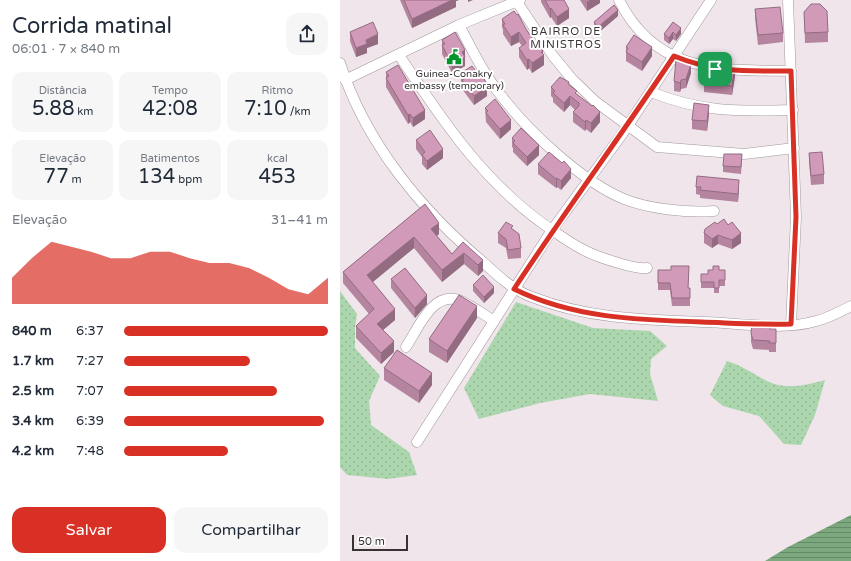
<!DOCTYPE html>
<html lang="pt">
<head>
<meta charset="utf-8">
<style>
  body { margin:0; font-family:"Varela Round",sans-serif; background:#f6f6f7; color:#1f2937; height:100vh; display:flex; flex-direction:column; font-size:15px; white-space:nowrap }
  * { box-sizing:border-box; margin:0 }
  p { font-size:13px; color:#747a83 }
  .icon { flex:none; width:22px; height:22px; fill:none; stroke:currentColor; stroke-width:2; stroke-linecap:round; stroke-linejoin:round }
  .map { position:relative; flex:1; overflow:hidden }
  .sheet { display:flex; flex-direction:column; background:#fff; width:340px }
  .sheet>* { flex:none }
  .scale { position:absolute; left:12px; bottom:10px; width:56px; box-sizing:border-box; padding-left:4px; border:2px solid #373335; border-top:0; font-size:11px; line-height:14px; white-space:nowrap; color:#373335; -webkit-text-stroke:3px #fff; paint-order:stroke }
  .pin { position:absolute; display:grid; place-items:center; width:34px; height:34px; color:#fff; margin:-17px; border-radius:8px; box-shadow:0 2px 6px #0006 }
  .round { display:grid; place-items:center; flex:none; width:42px; height:42px; border-radius:12px; background:#f6f6f7 }
  .summary { display:flex; align-items:center; justify-content:space-between; height:68px; padding:0 12px }
  h1 { font-size:22px; font-weight:600; line-height:30px }
  .figures { display:grid; grid-template-columns:repeat(3,1fr); gap:6px; height:68px; padding:4px 12px }
  .figures div { display:grid; align-content:center; border-radius:10px; background:#f6f6f7; text-align:center }
  .figures b { font-size:20px; font-weight:600 }
  .figures small { font-size:11px; font-weight:400 }
  .figures p { font-size:11px }
  .chart { height:112px; padding:8px 12px }
  .chart p { display:flex; justify-content:space-between }
  .chart svg { width:100%; height:72px; margin-top:4px; fill:#d93025; opacity:.7 }
  .action { display:flex; gap:8px; margin-top:auto; padding:8px 12px }
  .action a { flex:1; height:46px; border-radius:12px; background:#d93025; color:#fff; font-size:16px; font-weight:600; line-height:46px; text-align:center }
  .action a+a { background:#f6f6f7; color:#1f2937 }
  ul { padding:0 12px; list-style:none; font-size:13px }
  li { display:grid; grid-template-columns:64px 48px 1fr; align-items:center; height:30px }
  li i { height:10px; border-radius:5px; background:#d93025 }
  main { display:flex; flex:1; min-height:0 }
  .map>svg:first-child { display:block }
  .grass { fill:url(#grass-dots) }
  .water { fill:url(#water-rules) }
  .lines { fill:none; stroke-linecap:round; stroke-linejoin:round }
  .minor-casing { stroke:#a0989c; stroke-width:11 }
  .minor { stroke:#fff; stroke-width:10 }
  .wall { fill:#b5849f }
  .shaded-wall { fill:#936c82 }
  .building { fill:#d29ab9; stroke:#936c82 }
  .route-casing { stroke:#fff; stroke-width:8 }
  .route { stroke:#d93025; stroke-width:5 }
  .labels { text-anchor:middle; stroke-width:4; stroke-linejoin:round; paint-order:stroke }
  .poi-label { font-size:10px; fill:#373335; stroke:#fff }
  .neighbourhood-label { font-size:11px; letter-spacing:1px; fill:#373335; stroke:#fff }
</style>
</head>
<body>
<main>
<section class="sheet">
<div class="summary"><div><h1>Corrida matinal</h1><p>06:01 · 7 × 840 m</p></div><a class="round"><svg class="icon" aria-label="share" viewBox="0 0 24 24"><path d="M12 15V3M7 8l5-5 5 5M5 13v7h14v-7"/></svg></a></div>
<div class="figures">
<div><p>Distância</p><b>5.88<small> km</small></b></div>
<div><p>Tempo</p><b>42:08</b></div>
<div><p>Ritmo</p><b>7:10<small> /km</small></b></div>
</div>
<div class="figures">
<div><p>Elevação</p><b>77<small> m</small></b></div>
<div><p>Batimentos</p><b>134<small> bpm</small></b></div>
<div><p>kcal</p><b>453</b></div>
</div>
<div class="chart"><p><span>Elevação</span>31–41 m</p>
<svg viewBox="0 0 160 44" preserveAspectRatio="none"><path d="M0 44V28L10 16L20 6L30 9L40 12L50 16L60 16L70 12L80 12L90 16L100 19L110 19L120 22L130 28L140 35L150 38L160 28V44z"/></svg>
</div>
<ul>
<li><b>840 m</b>6:37<i style="width:100%"></i></li>
<li><b>1.7 km</b>7:27<i style="width:62%"></i></li>
<li><b>2.5 km</b>7:07<i style="width:75%"></i></li>
<li><b>3.4 km</b>6:39<i style="width:98%"></i></li>
<li><b>4.2 km</b>7:48<i style="width:51%"></i></li>
</ul>
<div class="action"><a>Salvar</a><a>Compartilhar</a></div>
</section>
<div class="map">
<svg width="511" height="561" viewBox="0 0 511 561">
  <defs>
    <pattern id="grass-dots" width="8" height="8" patternUnits="userSpaceOnUse"><rect width="8" height="8" fill="#acd6ad"/><path d="M2 2h.1M6 6h.1" fill="none" stroke="#95b895" stroke-width="1.8" stroke-linecap="round"/></pattern>
    <pattern id="water-rules" width="6" height="5" patternUnits="userSpaceOnUse"><rect width="6" height="5" fill="#7ca87d"/><path d="M0 2.5h6" fill="none" stroke="#668967"/></pattern>
  </defs>
  <rect width="100%" height="100%" fill="#efe5ea"/>
  <g class="grass">
    <path d="M0 291 17 314 15 327V348L40 376 29 401 31 425 69 452 77 475 48 479 7 475 0 467Z"/>
    <path d="M176 302 253 328 310 331 327 346 311 359 310 374 318 401 250 394 200 403 139 419 124 388Z"/>
    <path d="M387 361C403 366 415 375 429 382 447 390 467 385 485 380L475 415 461 445 444 444 419 416 383 406 370 395Z"/>
  </g>
  <path class="water" d="M511 515V561H425L448 547Z"/>
  <g class="lines">
    <g class="minor-casing">
      <g id="minor">
        <path d="M279 0C316 74 380 70 451 71"/>
        <path d="M448 0 456 217 451 325"/>
        <path d="M177 2 213 56 232 79 256 102 317 147 404 154 454 148"/>
        <path d="M119 25C132 50 145 76 163 98 190 133 243 182 284 199 309 209 347 213 374 211"/>
        <path d="M59 55C102 120 146 186 212 230L77 442"/>
        <path d="M0 63C25 142 81 210 143 262 158 276 173 290 192 297 248 319 306 320 365 322 398 323 444 331 476 321 488 318 500 312 511 306"/>
        <path d="M5 80 119 25 180 0"/>
        <path d="M311 92C363 113 398 111 453 110"/>
        <path d="M307 268C298 269 290 266 282 264 250 255 239 249 212 230L283 133 371 0"/>
        <path d="M66 347C78 329 92 291 119 300 131 305 143 314 154 321"/>
      </g>
    </g>
    <use href="#minor" class="minor"/>
  </g>
  <g class="wall">
    <path d="M60 0H119L116 1V7L72 28Z"/>
    <path d="M201 0H224L229 18 217 26 211 17 210 18 201 2Z"/>
    <path d="M240 0H260V3L247 11Z"/>
    <path d="M415 9 443 33V42L418 45 415 18Z"/>
    <path d="M464 12 488 32V42L465 43Z"/>
    <path d="M278 16 258 33 254 28V22Z"/>
    <path d="M162 19 186 29 203 54 204 65 192 73 189 68 187 70 179 57V48L182 46 179 42 171 46 163 34V29L162 28Z"/>
    <path d="M333 22 341 34 336 41 333 39 329 44 324 40V34Z"/>
    <path d="M10 32 38 44 27 48V53L16 57 10 41Z"/>
    <path d="M102 40 125 60V66L112 73 102 54Z"/>
    <path d="M286 47 312 56 302 71 286 61Z"/>
    <path d="M46 72 85 119 73 127 70 122 68 124 46 87Z"/>
    <path d="M121 73 146 85 147 96 134 105 122 89V84L121 83Z"/>
    <path d="M351 73 346 88 341 89 340 92 334 91V81Z"/>
    <path d="M395 76 392 95 364 92V83Z"/>
    <path d="M229 85 260 122 251 133 246 129 245 131 233 122V112L235 110 230 105 224 112 213 102V98L211 96V87Z"/>
    <path d="M145 108 171 129 160 139 146 122Z"/>
    <path d="M369 114 367 131 352 129V120Z"/>
    <path d="M172 138 199 155 187 166 173 152V148L172 147Z"/>
    <path d="M76 140 103 158 87 170 82 164V157L76 149Z"/>
    <path d="M469 153 484 174V184L471 185 469 162Z"/>
    <path d="M402 160 401 174 383 172V166Z"/>
    <path d="M198 164 231 178 221 190 217 187 216 188 198 174Z"/>
    <path d="M356 187 399 188 398 202 360 198V195L356 194Z"/>
    <path d="M85 204 99 234 97 236 112 254 123 242 143 271 138 276 124 264 102 282 74 248 32 282 55 320 43 330 54 352 41 364 16 338V326L29 314 3 283V272Z"/>
    <path d="M377 224 401 243 392 249 378 244 372 248 364 243V233Z"/>
    <path d="M173 229 181 248V258L168 259 166 248 158 243V233Z"/>
    <path d="M318 270 349 274 348 288H350V306H332L330 290H318Z"/>
    <path d="M379 270H385V286H379V293H374V288H361V274H368Z"/>
    <path d="M51 279 87 304 75 318 51 288Z"/>
    <path d="M133 285 154 293 144 303 133 291Z"/>
    <path d="M137 318 107 363 89 352V339Z"/>
    <path d="M430 329H436V352H429V350L413 349 411 342V333Z"/>
    <path d="M44 368 92 385 79 403 44 380Z"/>
  </g>
  <g class="shaded-wall">
    <path d="M112 0H119L116 1V7L72 28V19Z"/>
    <path d="M128 0H133L128 2Z"/>
    <path d="M250 0H260V3L247 11V2Z"/>
    <path d="M211 8V17L210 18V9Z"/>
    <path d="M229 9V18L217 26V17Z"/>
    <path d="M278 10V16L258 33V27Z"/>
    <path d="M341 28V34L336 41V35Z"/>
    <path d="M179 32V42L171 46V37Z"/>
    <path d="M333 32V39L329 44V38Z"/>
    <path d="M38 34V44L27 48V53L16 57V48L26 40Z"/>
    <path d="M312 47V56L302 71V62Z"/>
    <path d="M125 50V66L112 73V64L122 52Z"/>
    <path d="M203 51V56L204 55V65L192 73V63L201 52Z"/>
    <path d="M189 59V68L187 70V60Z"/>
    <path d="M351 64V73L346 88V79Z"/>
    <path d="M395 67V76L392 95V86Z"/>
    <path d="M341 80V89L340 92V83Z"/>
    <path d="M146 82V88L147 87V96L134 105V96Z"/>
    <path d="M230 96V105L224 112V103Z"/>
    <path d="M369 105V114L367 131V121Z"/>
    <path d="M85 110V119L73 127V118Z"/>
    <path d="M260 112V122L251 133V123Z"/>
    <path d="M70 114V122L68 124V115Z"/>
    <path d="M171 120V129L160 139V129Z"/>
    <path d="M246 120V129L245 131V122Z"/>
    <path d="M199 145V155L187 166V157Z"/>
    <path d="M103 149V158L87 170V161Z"/>
    <path d="M231 169V178L221 190V181Z"/>
    <path d="M217 178V187L216 188V179Z"/>
    <path d="M399 180V188L398 202V194Z"/>
    <path d="M99 223V234L91 240V229Z"/>
    <path d="M401 233V243L392 249V240Z"/>
    <path d="M378 235V244L372 248V239Z"/>
    <path d="M74 237V248L27 287V275Z"/>
    <path d="M124 253V264L102 282V270Z"/>
    <path d="M143 260V271L138 276V265Z"/>
    <path d="M154 287V293L144 303V297Z"/>
    <path d="M87 295V304L75 318V308Z"/>
    <path d="M137 306V318L107 363V351Z"/>
    <path d="M55 309V320L37 335V324Z"/>
    <path d="M54 341V352L41 364V353Z"/>
    <path d="M92 373V385L79 403V391Z"/>
  </g>
  <g class="building">
    <path d="M64 0H112L72 19Z"/>
    <path d="M205 0H224L229 9 217 17 211 8 210 9Z"/>
    <path d="M471 4H480L487 11 488 32 465 33 464 12Z"/>
    <path d="M274 5 278 10 258 27 254 22Z"/>
    <path d="M440 7 443 33 418 35 415 9Z"/>
    <path d="M174 11 177 15 178 14 186 29 198 47 200 46 203 51 201 52 204 55 192 63 189 59 187 60 179 48 186 43 179 32 171 37 163 25 165 24 162 19Z"/>
    <path d="M33 22 38 34 26 40 27 44 16 48 10 32Z"/>
    <path d="M333 22 341 28 336 35 333 32 329 38 324 34Z"/>
    <path d="M115 32 125 50 122 52 125 57 112 64 102 45 105 44 102 40Z"/>
    <path d="M294 35 312 47 302 62 286 52 288 48 286 47Z"/>
    <path d="M336 60 351 64 346 79 341 80 340 83 334 81Z"/>
    <path d="M366 63 395 67 392 86 364 83Z"/>
    <path d="M58 65 85 110 73 118 70 114 68 115 46 78 49 76 46 72Z"/>
    <path d="M132 66 141 78 143 77 146 82 145 83 147 87 134 96 122 80 125 78 121 73Z"/>
    <path d="M220 77 229 82 228 84 237 91 235 93 252 106 253 105 260 112 251 123 246 120 245 122 233 112 239 106V103L230 96 224 103 213 93 215 91 211 87Z"/>
    <path d="M155 99 171 120 160 129 146 113 148 111 145 108Z"/>
    <path d="M354 103 369 105 367 121 352 120Z"/>
    <path d="M181 128 199 145 187 157 173 143 175 141 172 138Z"/>
    <path d="M90 130 103 149 87 161 82 155 85 152 76 140Z"/>
    <path d="M209 152 222 163 224 161 231 169 221 181 217 178 216 179 198 164Z"/>
    <path d="M482 152 484 174 471 176 469 153Z"/>
    <path d="M384 154H402L401 167 383 166Z"/>
    <path d="M357 176 399 180 398 194 360 190 361 187H356Z"/>
    <path d="M85 204 99 223 91 229 112 254 123 242 143 260 138 265 124 253 102 270 74 237 27 275 55 309 37 324 54 341 41 353 16 326 34 309 3 272Z"/>
    <path d="M384 219 388 225 392 222 401 233 392 240 378 235 372 239 364 233 365 229 375 222 377 224Z"/>
    <path d="M166 222 173 226 171 228 179 234 181 248 168 250 166 239 158 233Z"/>
    <path d="M331 266H349L348 288H350V298H332L330 283H318V270H331Z"/>
    <path d="M373 266H379V270H385V280H379V288H374V282H361V274H368V270H373Z"/>
    <path d="M65 268 87 295 75 308 51 279Z"/>
    <path d="M143 275 154 287 144 297 133 285Z"/>
    <path d="M119 295 137 306 107 351 89 339Z"/>
    <path d="M412 324H430V329H436V343H429L430 341 413 340 411 333Z"/>
    <path d="M57 350 92 373 79 391 44 368Z"/>
  </g>
  <g class="lines">
    <g class="route-casing">
      <path id="route" d="M334 56C375 73 408 71 451 71L456 217 451 324C421 325 392 323 362 322 297 320 233 318 174 289 226 210 282 134 334 56Z"/>
    </g>
    <use href="#route" class="route"/>
  </g>
  <defs>
    <g id="civic-bare" transform="scale(1.2)"><path d="M-.6-6.5H3V-4.5H.6V-3L4-1V1h2V6H-6V1h2V-1L-.6-3ZM-1.2 2.5V6h2.4V2.5Z" fill="#06952a" stroke="#fff" stroke-width="2.5" paint-order="stroke"/></g>
  </defs>
  <g fill-rule="evenodd">
    <use href="#civic-bare" x="114" y="57"/>
  </g>
  <g class="labels">
    <g class="poi-label">
      <text x="114" y="77">Guinea-Conakry<tspan x="114" dy="12">embassy (temporary)</tspan></text>
    </g>
    <g class="neighbourhood-label">
      <text x="226" y="35">BAIRRO DE<tspan x="226" dy="13">MINISTROS</tspan></text>
    </g>
  </g>
</svg>
<div class="scale">50 m</div>
<div class="pin" style="left:375px;top:69px;background:#1e9e55"><svg class="icon" aria-label="arrive" viewBox="0 0 24 24"><path d="M6 21V4h12l-3 4 3 4H6"/></svg></div>
</div>
</main>
</body>
</html>
